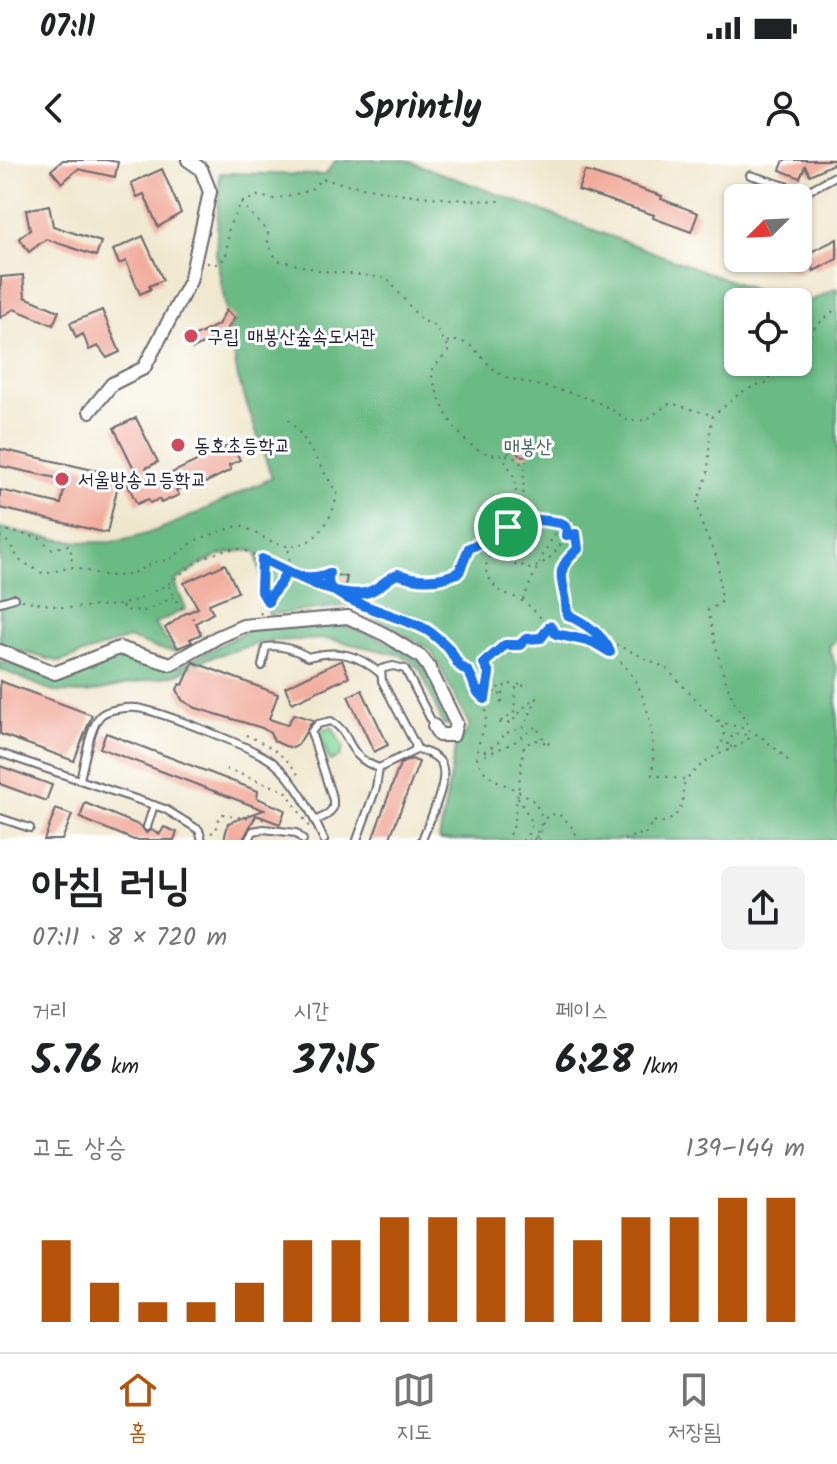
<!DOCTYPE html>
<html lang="ko">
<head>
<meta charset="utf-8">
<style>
  body { margin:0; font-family:Kalam,"Poor Story",sans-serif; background:#f2f2f2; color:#202124; height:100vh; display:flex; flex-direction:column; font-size:30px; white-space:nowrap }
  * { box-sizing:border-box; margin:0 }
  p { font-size:26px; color:#757577 }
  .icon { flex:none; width:44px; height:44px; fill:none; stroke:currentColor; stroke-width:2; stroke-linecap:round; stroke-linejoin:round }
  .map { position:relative; height:680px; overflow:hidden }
  .drawer { display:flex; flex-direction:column; background:#fff; flex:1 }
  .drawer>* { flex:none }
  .needle { width:52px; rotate:246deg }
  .buttons { position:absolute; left:724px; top:24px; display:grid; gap:16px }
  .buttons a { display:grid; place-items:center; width:88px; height:88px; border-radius:12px; background:#fff; box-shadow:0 2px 6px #0004; font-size:40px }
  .pin { position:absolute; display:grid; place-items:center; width:68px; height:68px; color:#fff; margin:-34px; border:4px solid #fff; border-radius:50%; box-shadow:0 2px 8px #0007 }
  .round { display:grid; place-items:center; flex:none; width:84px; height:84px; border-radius:12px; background:#f2f2f2 }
  .summary { display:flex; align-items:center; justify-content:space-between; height:136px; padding:0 32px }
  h1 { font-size:44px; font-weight:800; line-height:60px }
  .figures { display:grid; grid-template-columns:repeat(3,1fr); gap:12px; height:136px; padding:8px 32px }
  .figures div { display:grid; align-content:center }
  .figures b { font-size:40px; font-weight:800 }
  .figures small { font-size:22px; font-weight:400 }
  .figures p { font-size:22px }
  .chart { height:224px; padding:16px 32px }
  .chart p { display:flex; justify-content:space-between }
  .chart svg { width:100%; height:144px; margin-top:8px; stroke:#b45309; stroke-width:6 }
  .status { display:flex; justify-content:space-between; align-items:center; height:56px; padding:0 40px; background:#fff; direction:ltr }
  .status svg { height:22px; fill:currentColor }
  header { display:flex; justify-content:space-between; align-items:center; height:104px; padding:0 32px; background:#fff; font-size:36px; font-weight:800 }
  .tabs { display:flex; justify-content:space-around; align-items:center; height:112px; border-top:2px solid #e0e0e0; background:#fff; font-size:22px; color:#757577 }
  .tabs a { display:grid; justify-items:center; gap:4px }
  .tabs .selected { color:#b45309 }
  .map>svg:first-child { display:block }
  .green { fill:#83da9d; stroke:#527e6c; stroke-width:2 }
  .forest { fill:#6aba84; stroke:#466e60; stroke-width:2; fill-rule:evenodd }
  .building { fill:#f1ab9b }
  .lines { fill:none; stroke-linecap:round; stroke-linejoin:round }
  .lane-casing { stroke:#6a676e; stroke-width:10 }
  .street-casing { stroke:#6a676e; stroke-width:16 }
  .path { stroke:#6a676e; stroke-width:2; stroke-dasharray:2 6; stroke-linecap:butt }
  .lane { stroke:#fff; stroke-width:6 }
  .street { stroke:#fff; stroke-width:12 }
  .route-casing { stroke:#fff; stroke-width:16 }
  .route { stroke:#1a73e8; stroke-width:10 }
  .poi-dot { fill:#d1495b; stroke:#fff; stroke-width:3 }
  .labels { text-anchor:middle; stroke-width:6; stroke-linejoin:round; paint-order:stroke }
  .poi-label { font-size:20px; fill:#22223b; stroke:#fff; text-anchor:start }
  .park-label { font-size:20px; fill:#44625d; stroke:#fff }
</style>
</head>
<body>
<div class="status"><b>07:11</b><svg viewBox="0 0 49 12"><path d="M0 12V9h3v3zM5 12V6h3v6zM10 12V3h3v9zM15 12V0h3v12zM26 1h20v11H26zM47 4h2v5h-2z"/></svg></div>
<header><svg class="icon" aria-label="back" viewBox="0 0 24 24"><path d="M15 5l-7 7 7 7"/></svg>Sprintly<svg class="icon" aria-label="person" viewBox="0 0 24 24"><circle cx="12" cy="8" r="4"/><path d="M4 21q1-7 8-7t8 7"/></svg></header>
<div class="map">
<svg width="837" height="680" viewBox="0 0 837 680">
  <rect width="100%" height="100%" fill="#fff"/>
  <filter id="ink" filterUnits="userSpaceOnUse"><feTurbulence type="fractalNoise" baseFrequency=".0125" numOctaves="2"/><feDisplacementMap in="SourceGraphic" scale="16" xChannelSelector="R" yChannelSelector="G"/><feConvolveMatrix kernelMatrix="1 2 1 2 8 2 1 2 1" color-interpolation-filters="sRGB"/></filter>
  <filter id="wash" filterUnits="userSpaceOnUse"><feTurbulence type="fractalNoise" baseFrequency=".006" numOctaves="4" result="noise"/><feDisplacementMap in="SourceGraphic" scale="32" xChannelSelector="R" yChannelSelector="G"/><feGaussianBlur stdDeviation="1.8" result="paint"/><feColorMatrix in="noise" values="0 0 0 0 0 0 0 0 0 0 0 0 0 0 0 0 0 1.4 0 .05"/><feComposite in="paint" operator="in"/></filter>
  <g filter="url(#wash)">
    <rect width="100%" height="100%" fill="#efe7cd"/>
    <path class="green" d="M332 567 343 588 340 596 330 601 319 575 321 571Z"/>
    <g class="forest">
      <path d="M336 0H406L784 141 812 140 837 128V478L829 487 837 510V680H439L455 588 470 566 431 490 351 445 269 455 256 391C219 389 203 403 174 422L186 449 154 464 176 492 156 488 128 478 60 502 0 486V368C37 376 73 384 111 382 156 378 228 337 272 318L238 218 216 93 220 13 325 15ZM738 142H798V202H738Z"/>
      <path d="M332 463C356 467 412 489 426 509 436 524 442 545 450 561L447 565 443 564 420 509 401 495 328 479 267 481 208 498 177 514 87 533 54 532 0 509V501L44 516 69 513 120 494 145 502 179 507 252 468Z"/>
    </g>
    <g id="blocks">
      <g class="building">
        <path d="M63 0H106L118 2 115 17 78 9 62 23 51 10Z"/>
        <path d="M784 0H837V2L810 15 805 6 800 18 780 10Z"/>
        <path d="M162 9 181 53 158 67 144 34 137 37 131 23Z"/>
        <path d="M585 11 662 36 661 39 698 53 691 72 653 58 654 55 578 30Z"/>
        <path d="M49 45 53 66 101 82 96 96 46 79 29 92 19 78 30 70 26 50Z"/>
        <path d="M143 76 163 120 149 126 151 129 140 134 126 101 119 104 113 90Z"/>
        <path d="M837 79V99L814 111 812 105 806 108 801 106 799 112 761 99 798 98V91L807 94Z"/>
        <path d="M23 115 25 137 59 151 53 165 14 149 0 158 1 117Z"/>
        <path d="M102 150 120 192 107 198 98 186 89 190 83 174 76 178 70 163Z"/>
        <path d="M226 150 235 158 224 173 193 189 189 179 218 165Z"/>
        <path d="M136 258 158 302 146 308 153 322 232 284 240 300 229 305 231 310 205 323 202 318 176 330 179 335 161 343 159 339 150 343 148 339 137 344 124 317 140 321 114 268Z"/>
        <circle cx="523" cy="288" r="8"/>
        <path d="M0 289 120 316 107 373 0 348V330L61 344 66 320 0 306Z"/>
        <path d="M225 404 238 432 209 444 213 453 196 463 201 474 190 479 192 482 178 488 165 468 184 454 198 448 184 423Z"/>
        <path d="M330 414 347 417 345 426 329 424Z"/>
        <path d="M342 500 349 517 292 543 285 527Z"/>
        <path d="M193 502 278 534 269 559 287 565 294 554 313 560 298 585 293 588 285 586 274 581 270 573 262 568 196 548 182 540 177 529 180 524 183 525Z"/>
        <path d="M0 521 92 555 74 601 0 574Z"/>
        <path d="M362 530 388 585 374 592 348 536Z"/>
        <path d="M106 573 258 631 257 638 285 650 280 664 256 655 243 680H224L228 663 264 650 100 588Z"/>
        <path d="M411 599 419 602 389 680H372L400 604Z"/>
        <path d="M0 606 52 625 46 641 0 624Z"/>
        <path d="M85 643 141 666 146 673 152 670 160 674 164 667 177 672 174 680H134L80 658Z"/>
        <path d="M56 649 72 655 62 680H44Z"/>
      </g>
    </g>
  </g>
  <g filter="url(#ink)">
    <use href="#blocks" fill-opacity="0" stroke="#6a676e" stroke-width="2"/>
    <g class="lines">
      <g class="lane-casing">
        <g id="lane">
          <path d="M750 15 806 32 837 15"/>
          <path d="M0 442 14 438"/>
          <path d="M262 506 266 487C279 484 297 490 308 497 337 489 358 494 381 514"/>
          <path d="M415 588C425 592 438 595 442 605 449 622 428 663 422 680"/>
          <path d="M0 593 165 649 199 670 202 680"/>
          <path d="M80 619C84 605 90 565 101 555 108 549 128 547 137 548 159 551 258 589 274 603 298 623 311 652 324 680"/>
          <path d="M0 658 30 668"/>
          <path d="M315 661 327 655 333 648V640L311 572 318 564 331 561C354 574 343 595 379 608L414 591 416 586 382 521 381 509 393 506 405 509 434 566"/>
          <path d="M147 667 154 645"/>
          <path d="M249 680 253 671 264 669 296 673 303 680"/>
          <path d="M357 680 376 628 379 608"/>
        </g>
      </g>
      <g class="street-casing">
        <g id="street">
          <path d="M90 251 112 224 144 208 190 121 210 32 201 9 188 0"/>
          <path d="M0 491 55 513 119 488 171 504 218 477 243 466 348 457 384 474 421 497 428 506 456 563 453 575H439L434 566"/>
        </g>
      </g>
      <g class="path">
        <path d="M241 43 268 72V84L277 100 323 111 387 118 420 159 434 166 450 189 431 211C438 247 469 311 514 291"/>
        <path d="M207 103 216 104 226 98 229 66 241 43 257 36 274 39 296 34 310 30 322 19C382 32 443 41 504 41"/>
        <path d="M447 182C475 175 482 205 503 216 550 232 588 229 628 261L646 260 670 243 712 255"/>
        <path d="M798 183H805L815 167 837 148"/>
        <path d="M506 295 515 298 524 306"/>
        <path d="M519 349C527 335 520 318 527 303L525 297"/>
        <path d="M0 369 40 378 52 389 68 385 72 394 71 406"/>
        <path d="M502 374 492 387 503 395 508 394 511 402 518 407 524 405 530 409C548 403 563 387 567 368L561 363C541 361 528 355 510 365"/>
        <path d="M0 376 10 384 19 400 44 414 71 407 107 416 129 415 155 402 169 400 198 379 241 365C254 372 273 385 288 386 317 387 334 357 337 333L302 276 285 255"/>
        <path d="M478 382 492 387 485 409C497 437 502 429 524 442 534 448 554 474 560 476 570 479 584 479 595 484 644 505 657 567 652 615L687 620"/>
        <path d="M509 394 524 383"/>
        <path d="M262 400 261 430 266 440"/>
        <path d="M329 414 330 427"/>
        <path d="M295 417 320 418 329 413 338 414"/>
        <path d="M169 426 179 446 190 454 202 471"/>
        <path d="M335 430 365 433 398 414C417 421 440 422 459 412L466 392 478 382 503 373 518 350 514 317 503 296"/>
        <path d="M22 440 67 448 121 445 142 438 168 424 200 399 227 389H242L294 417 331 429 367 448 388 453 424 468 449 487 457 503 469 513 473 528 485 539 493 537 496 527 500 528 501 546 505 524 525 525 516 528 514 554 497 563H511L528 543 537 538 524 567 502 575V580L482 593 485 595 513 583 537 566 540 575 550 584 537 580 524 585 513 668 506 680"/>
        <path d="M523 440C533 417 543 392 557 371L560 370 566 375 576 374 578 389C558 407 560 412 566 436 567 443 565 448 568 455 583 463 603 473 609 491"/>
        <path d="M122 446 124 450 145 451 174 437"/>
        <path d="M260 454 269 444 270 434C284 422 281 416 290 405L288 386"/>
        <path d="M568 456 573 471"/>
        <path d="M608 483 615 484 666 508 725 570 722 583 715 594"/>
        <path d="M480 535C482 540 486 547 486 553 487 568 477 581 477 595 478 622 522 627 534 642 538 647 539 653 544 658"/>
        <path d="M485 538 486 517 489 513 484 503 505 485H520L526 479 541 478 550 467"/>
        <path d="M718 560C728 566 739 566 749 570 765 578 777 590 790 602"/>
        <path d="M246 575C268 585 288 596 300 618"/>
        <path d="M732 587 726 586 730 582 733 573 748 575"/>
        <path d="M226 609 286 631 311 670"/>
        <path d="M518 637C525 654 541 663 523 680"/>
        <path d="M545 658 556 653C568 660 573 668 579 680"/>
        <path d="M211 673 216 671 219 657 223 654C238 660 250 655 269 661"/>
        <path d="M528 680 541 675"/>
        <path d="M534 680 541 664"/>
        <path d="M539 680 544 658"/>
        <path d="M624 680 638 674 644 676 653 661C668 666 680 655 683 639 684 635 682 631 683 627 685 620 694 611 699 607 714 593 732 591 748 580 752 565 744 559 737 546 720 516 716 482 708 450L721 443 718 400 703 368 697 343 708 313 710 270 713 256 740 233 757 225 768 223 774 202"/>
      </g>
      <use href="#lane" class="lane"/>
      <use href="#street" class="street"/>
    </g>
  </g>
  <g class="lines" filter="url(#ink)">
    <g class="route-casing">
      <path id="route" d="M508 367 503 373 469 388 459 412C439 422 417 421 398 414 386 418 378 431 365 433 331 439 291 411 262 399L261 430 268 442C272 429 284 425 285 411 297 419 317 419 329 413 328 417 327 420 329 425 335 440 408 459 425 469 432 473 444 483 449 489 453 494 455 500 459 505 462 508 467 510 469 513 477 525 471 528 485 539L489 513 484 503 505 485H520L526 479 541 478 550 466 556 474 593 482 610 492C603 474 584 463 568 455 565 448 567 443 565 436 560 412 558 407 578 389L576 374 566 375 567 368 561 363C539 360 528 356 508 367"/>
    </g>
    <use href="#route" class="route"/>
  </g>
  <g class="poi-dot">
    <circle cx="191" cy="176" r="8"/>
    <circle cx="178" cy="285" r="8"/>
    <circle cx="62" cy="319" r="8"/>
  </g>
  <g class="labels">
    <g class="poi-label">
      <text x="207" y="183">구립 매봉산숲속도서관</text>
      <text x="194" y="292">동호초등학교</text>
      <text x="78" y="326">서울방송고등학교</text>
    </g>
    <g class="park-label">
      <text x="528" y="293">매봉산</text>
    </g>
  </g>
</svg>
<div class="buttons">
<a><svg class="needle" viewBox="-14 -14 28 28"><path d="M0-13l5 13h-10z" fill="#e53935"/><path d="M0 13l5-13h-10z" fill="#757577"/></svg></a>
<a><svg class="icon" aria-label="locate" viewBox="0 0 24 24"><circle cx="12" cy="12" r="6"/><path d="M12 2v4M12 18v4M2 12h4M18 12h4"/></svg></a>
</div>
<div class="pin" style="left:508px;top:367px;background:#1e9e55"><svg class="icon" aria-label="arrive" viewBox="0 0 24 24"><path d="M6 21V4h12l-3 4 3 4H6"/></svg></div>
</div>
<section class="drawer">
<div class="summary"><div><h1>아침 러닝</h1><p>07:11 · 8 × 720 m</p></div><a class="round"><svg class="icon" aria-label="share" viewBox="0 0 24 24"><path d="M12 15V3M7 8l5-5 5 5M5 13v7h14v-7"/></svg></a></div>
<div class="figures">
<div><p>거리</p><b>5.76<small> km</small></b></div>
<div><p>시간</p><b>37:15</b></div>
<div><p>페이스</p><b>6:28<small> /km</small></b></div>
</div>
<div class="chart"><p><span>고도 상승</span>139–144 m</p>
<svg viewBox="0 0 160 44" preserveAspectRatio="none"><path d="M5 44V19M15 44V32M25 44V38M35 44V38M45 44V32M55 44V19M65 44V19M75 44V12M85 44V12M95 44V12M105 44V12M115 44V19M125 44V12M135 44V12M145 44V6M155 44V6"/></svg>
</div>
</section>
<nav class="tabs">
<a class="selected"><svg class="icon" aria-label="home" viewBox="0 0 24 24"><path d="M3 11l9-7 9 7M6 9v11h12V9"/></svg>홈</a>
<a><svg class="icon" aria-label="map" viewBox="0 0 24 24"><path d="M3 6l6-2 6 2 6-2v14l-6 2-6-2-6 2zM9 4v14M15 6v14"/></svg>지도</a>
<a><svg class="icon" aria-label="saved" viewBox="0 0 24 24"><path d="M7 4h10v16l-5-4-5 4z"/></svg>저장됨</a>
</nav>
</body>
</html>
